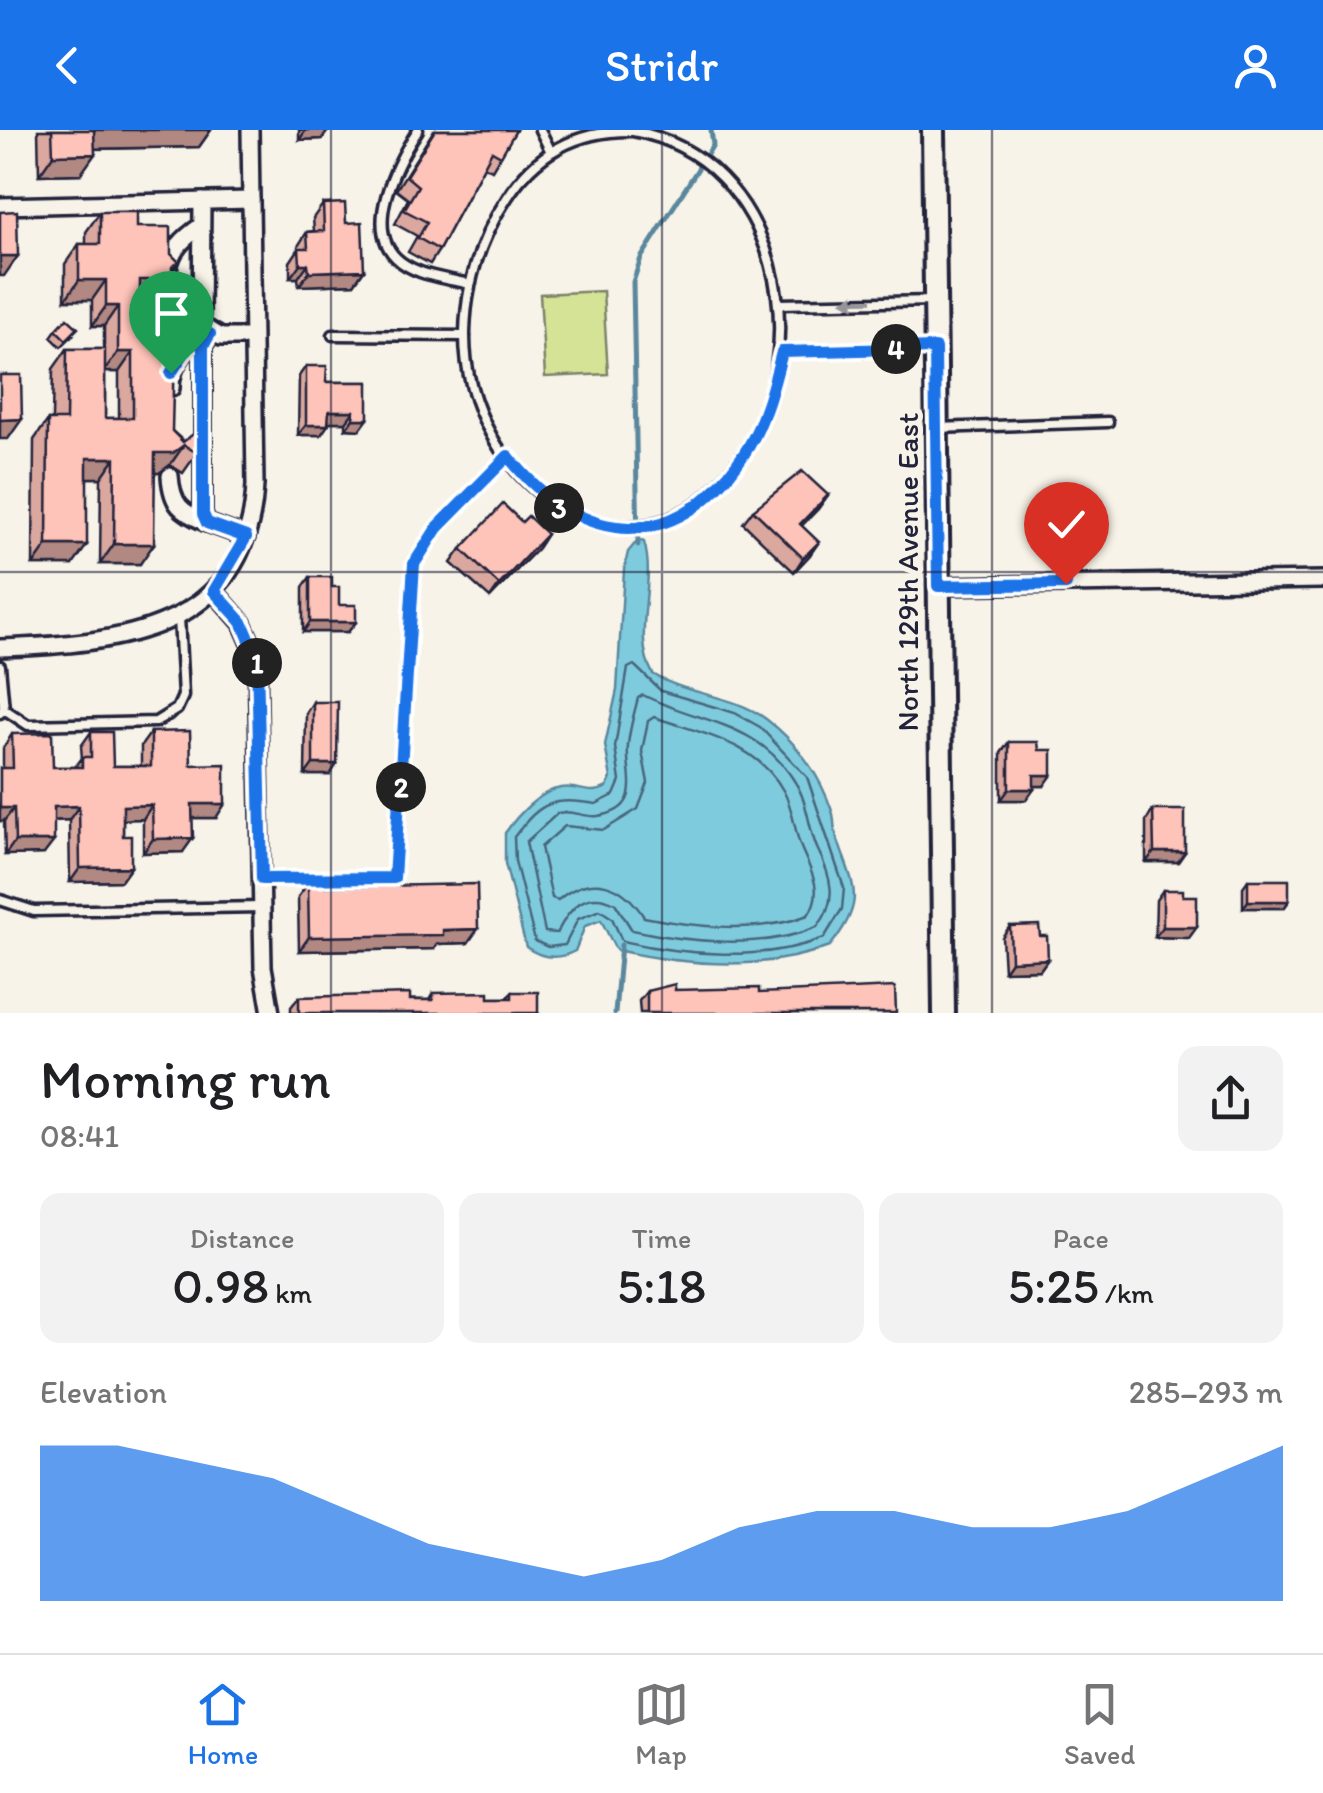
<!DOCTYPE html>
<html lang="en">
<head>
<meta charset="utf-8">
<style>
  body { margin:0; font-family:Itim,sans-serif; background:#f2f2f2; color:#202124; height:100vh; display:flex; flex-direction:column; font-size:38px; white-space:nowrap }
  * { box-sizing:border-box; margin:0 }
  p { font-size:32px; color:#757577 }
  .icon { flex:none; width:55px; height:55px; fill:none; stroke:currentColor; stroke-width:2; stroke-linecap:round; stroke-linejoin:round }
  .map { position:relative; height:883px; overflow:hidden }
  .sheet { display:flex; flex-direction:column; background:#fff; flex:1 }
  .sheet>* { flex:none }
  .pin { position:absolute; display:grid; place-items:center; width:85px; height:85px; color:#fff; margin:-102px -42px; border-radius:50% 50% 50% 0; rotate:-45deg; box-shadow:0 0 10px #0007 }
  .pin .icon { rotate:45deg }
  .km { position:absolute; width:50px; height:50px; margin:-25px; border-radius:50%; background:#222; color:#fff; font-size:28px; line-height:50px; text-align:center }
  .round { display:grid; place-items:center; flex:none; width:105px; height:105px; border-radius:20px; background:#f2f2f2 }
  .head { display:flex; align-items:center; justify-content:space-between; height:170px; padding:0 40px }
  h1 { font-size:55px; font-weight:600; line-height:75px }
  .metrics { display:grid; grid-template-columns:repeat(3,1fr); gap:15px; height:170px; padding:10px 40px }
  .metrics div { display:grid; align-content:center; border-radius:20px; background:#f2f2f2; text-align:center }
  .metrics b { font-size:50px; font-weight:600 }
  .metrics small { font-size:28px; font-weight:400 }
  .metrics p { font-size:28px }
  .chart { height:280px; padding:20px 40px }
  .chart p { display:flex; justify-content:space-between }
  .chart svg { width:100%; height:180px; margin-top:10px; fill:#1a73e8; opacity:.7 }
  header { display:flex; justify-content:space-between; align-items:center; height:130px; padding:0 40px; background:#1a73e8; color:#fff; font-size:45px; font-weight:600 }
  .menu { display:flex; justify-content:space-around; align-items:center; height:140px; border-top:2px solid #e0e0e0; background:#fff; font-size:28px; color:#757577 }
  .menu a { display:grid; justify-items:center; gap:5px }
  .menu .selected { color:#1a73e8 }
  .map>svg:first-child { display:block }
  .green { fill:#d4e396; stroke:#7b8268; stroke-width:2.5 }
  .water { fill:#7fcbde; stroke:#5a879d; stroke-width:2.5 }
  .lines { fill:none; stroke-linecap:round; stroke-linejoin:round }
  .shore { stroke:#47667c; stroke-width:2.5 }
  .stream { stroke:#5a879d; stroke-width:5 }
  .service-casing { stroke:#22223b; stroke-width:15 }
  .minor-casing { stroke:#22223b; stroke-width:22 }
  .tertiary-casing { stroke:#22223b; stroke-width:28 }
  .service { stroke:#f7f3e8; stroke-width:8 }
  .minor { stroke:#f7f3e8; stroke-width:15 }
  .tertiary { stroke:#f7f3e8; stroke-width:20 }
  .wall { fill:#daa89f; stroke:#22223b; stroke-width:2.5; fill-rule:evenodd }
  .shaded-wall { fill:#b28882; stroke:#22223b; stroke-width:2.5 }
  .building { fill:#fec3b9; stroke:#22223b; stroke-width:2.5 }
  .oneway { fill:#97959a }
  .route-casing { stroke:#fff; stroke-width:20 }
  .route { stroke:#1a73e8; stroke-width:12 }
  .grid { fill:none; stroke:#22223b; stroke-width:2.5; stroke-opacity:0.55 }
  .labels { text-anchor:middle; stroke-width:10; stroke-linejoin:round; paint-order:stroke }
  .street-label { font-size:30px; fill:#22223b; stroke:#f7f3e8 }
</style>
</head>
<body>
<header><svg class="icon" aria-label="back" viewBox="0 0 24 24"><path d="M15 5l-7 7 7 7"/></svg>Stridr<svg class="icon" aria-label="person" viewBox="0 0 24 24"><circle cx="12" cy="8" r="4"/><path d="M4 21q1-7 8-7t8 7"/></svg></header>
<div class="map">
<svg width="1323" height="883" viewBox="0 0 1323 883">
  <rect width="100%" height="100%" fill="#f7f3e8"/>
  <filter id="ink" filterUnits="userSpaceOnUse"><feTurbulence type="fractalNoise" baseFrequency=".01" numOctaves="2"/><feDisplacementMap in="SourceGraphic" scale="20" xChannelSelector="R" yChannelSelector="G"/><feConvolveMatrix kernelMatrix="1 2 1 2 8 2 1 2 1" color-interpolation-filters="sRGB"/></filter>
  <g filter="url(#ink)">
    <path class="green" d="M603 161 608 244 545 247 540 164Z"/>
    <path class="water" d="M638 410 644 412C657 454 631 506 653 544 688 566 733 564 766 589 797 612 820 645 832 681 835 688 833 696 836 704 851 754 870 768 830 816 764 842 684 835 616 820L601 790 585 796 575 821C558 830 541 828 526 817L505 733V703C517 686 539 661 561 658 580 655 589 667 607 657L611 648 605 615 617 560 624 440 628 422Z"/>
    <g class="lines">
      <g class="shore">
        <path d="M634 535 661 561 735 583 760 597 807 647 844 758 842 779 824 808C763 832 684 825 622 811L612 788 600 780 578 789 565 815 548 817 535 811 515 731 514 707C542 669 554 668 596 674L614 665 620 651 615 617 628 538Z"/>
        <path d="M643 565C700 594 757 590 795 652 808 672 808 697 817 718 831 746 839 771 817 797 763 820 688 812 632 800L615 773C585 758 569 779 557 803L545 802 526 712 558 683C572 679 584 688 598 686 646 679 625 643 628 616 629 600 634 584 638 568Z"/>
        <path d="M654 587C702 604 757 612 784 662 794 681 794 701 802 720 812 743 824 762 808 785 761 804 692 797 644 787 622 752 591 742 558 770L552 768 541 717 565 696 604 700 638 679 648 653 642 621 648 591Z"/>
      </g>
      <g class="stream">
        <path d="M638 415 633 152 641 128 713 15 711 0"/>
        <path d="M615 883 621 815"/>
      </g>
      <g class="service-casing">
        <g id="service">
          <path d="M418 0C397 32 360 101 401 132 420 146 448 149 470 154"/>
          <path d="M540 0 550 20"/>
          <path d="M633 1C779 27 818 220 739 329 632 480 463 351 465 203 466 154 480 109 507 68 536 22 579 0 633 1Z"/>
          <path d="M779 174 935 171"/>
          <path d="M333 205 465 206"/>
          <path d="M782 222 932 219"/>
          <path d="M937 298 1108 292"/>
          <path d="M0 536 4 579 0 583"/>
          <path d="M4 579 28 595 156 592 177 579 183 566 179 487"/>
          <path d="M263 749 394 748 414 434 437 398 509 327"/>
          <path d="M0 770 34 781 262 777"/>
        </g>
      </g>
      <g class="minor-casing">
        <g id="minor">
          <path d="M202 71 201 195 221 207H252"/>
          <path d="M0 76 251 70"/>
          <path d="M168 141C170 120 185 107 201 96"/>
          <path d="M169 162 184 193 210 205 203 216V384L207 393 246 407"/>
          <path d="M171 258C171 232 187 217 208 204"/>
          <path d="M170 346C172 375 181 382 207 393"/>
          <path d="M938 456 1323 450"/>
          <path d="M214 461 242 493 257 527 263 837 271 883"/>
          <path d="M0 518C117 514 248 502 255 355L250 0"/>
        </g>
      </g>
      <g class="tertiary-casing">
        <path id="tertiary" d="M933 0 944 883"/>
      </g>
      <use href="#service" class="service"/>
      <use href="#minor" class="minor"/>
      <use href="#tertiary" class="tertiary"/>
    </g>
    <g class="wall">
      <path d="M38 0H211L199 17 94 19 81 44 39 45Z"/>
      <path d="M299 0H331L327 2 322 9 299 10Z"/>
      <path d="M434 0H516L492 40 484 36 439 120 430 134 408 122 417 106 395 94 408 69 396 60Z"/>
      <path d="M323 74 346 93 364 140 354 154 299 156 298 148H290V132L298 120V116L307 102 314 101 313 88Z"/>
      <path d="M100 82 137 97 179 132 172 141V150L158 170H140V177L172 301 197 323 183 343 170 335 159 343H155L140 434H100L101 348H87L73 435H33L34 310 48 290H52L53 239 67 219H104V196H92V170H65V134L79 114H86V102ZM105 242H119V288H105Z"/>
      <path d="M56 200 73 205 61 217 51 207Z"/>
      <path d="M306 236 326 252H368L360 300 346 299V292H328L321 305H298L299 246Z"/>
      <path d="M828 365 818 379 802 395 810 425 794 442 743 393 753 380Z"/>
      <path d="M522 392 547 404 538 418 490 468 451 433 461 419Z"/>
      <path d="M310 447 332 457 339 475 356 492 348 502H303V457Z"/>
      <path d="M313 572 330 645H305L306 583Z"/>
      <path d="M91 602 113 636H141V616L151 602 191 635 216 688H192L183 722 143 723V689H123V706L131 737 121 751 70 752 69 690 54 691 44 724 5 725 4 691H0V638H3V618L12 604 53 637H75L82 628 81 616Z"/>
      <path d="M1009 612 1039 620 1044 656H1034V659L1026 670H1001V623Z"/>
      <path d="M1153 680 1185 722 1178 732H1146V691Z"/>
      <path d="M1248 750 1289 771 1284 778H1243V757Z"/>
      <path d="M308 753 326 757 468 813 437 814 434 819 299 821 298 767Z"/>
      <path d="M1163 760 1183 766 1189 808 1155 807 1156 770Z"/>
      <path d="M1010 796 1040 806 1048 829 1040 840 1004 841 1002 807Z"/>
      <path d="M675 860 759 863 896 883H640L639 871 647 861Z"/>
      <path d="M512 862 538 883H291V877L299 867 429 870 433 863 489 868H507Z"/>
    </g>
    <g class="shaded-wall">
      <path d="M93 0H211L199 17 80 19Z"/>
      <path d="M306 0H331L327 2 322 9 299 10Z"/>
      <path d="M95 24 81 44 39 45 53 25Z"/>
      <path d="M0 126H18L4 146H0Z"/>
      <path d="M179 132 166 150H172L158 170H126L140 150 172 137Z"/>
      <path d="M300 134H308L298 148H290Z"/>
      <path d="M364 140 354 154 299 156 309 142Z"/>
      <path d="M79 150H106L92 170H65Z"/>
      <path d="M106 176H118L104 196H92Z"/>
      <path d="M118 222H133L119 242H104Z"/>
      <path d="M329 281H354L346 292H321Z"/>
      <path d="M22 289 8 309H0V290Z"/>
      <path d="M353 289H368L360 300 346 299Z"/>
      <path d="M306 295H328L321 305H298Z"/>
      <path d="M184 315 170 335 159 343H141L155 323Z"/>
      <path d="M87 328H115L101 348H73Z"/>
      <path d="M828 365 818 379 791 407 800 394Z"/>
      <path d="M547 404 538 418 490 468 499 455Z"/>
      <path d="M819 412 810 425 794 442 803 428Z"/>
      <path d="M114 414H154L140 434H100Z"/>
      <path d="M47 415H87L73 435H33Z"/>
      <path d="M310 492H356L348 502H303Z"/>
      <path d="M313 634H337L330 645H305Z"/>
      <path d="M1034 645H1052L1044 656H1026Z"/>
      <path d="M1009 659H1034L1026 670H1001Z"/>
      <path d="M192 674H225L216 688H182Z"/>
      <path d="M152 675 143 689 113 690 123 676Z"/>
      <path d="M79 676 69 690 44 691 54 677Z"/>
      <path d="M0 678H14L4 691H0Z"/>
      <path d="M193 708 183 722 143 723 153 709Z"/>
      <path d="M15 711H54L44 724 5 725Z"/>
      <path d="M1154 722H1185L1178 732H1146Z"/>
      <path d="M131 737 121 751 70 752 80 738Z"/>
      <path d="M1248 771H1289L1284 778H1243Z"/>
      <path d="M1163 797H1197L1189 808 1155 807Z"/>
      <path d="M478 799 468 813 437 814 434 819 299 821 309 807Z"/>
      <path d="M1048 829 1040 840 1004 841 1011 831Z"/>
    </g>
    <g class="building">
      <path d="M52 0H94L95 24 53 25Z"/>
      <path d="M435 0H516L501 26 492 21 439 120 418 108 427 92 404 80 418 56 406 46Z"/>
      <path d="M345 73 346 93 362 92 364 140 309 142 308 134H300L299 118H308L307 102 324 101 323 74Z"/>
      <path d="M17 81 18 126H0V82Z"/>
      <path d="M100 82H137V97H171V124L179 132 172 137V150H140V177L175 178 172 301 183 312 197 301V323L184 315 173 323H155L154 414H114L115 328H87V415H47L48 290H66L67 219H105V288H133V222H118V176H106V150H79V114H100Z"/>
      <path d="M67 188 78 198 66 210 56 200Z"/>
      <path d="M306 236H327L326 252H368V289H353L354 281H329L328 295H306Z"/>
      <path d="M0 245H21L22 289 0 290Z"/>
      <path d="M802 341 828 365 800 394 819 412 803 428 753 380Z"/>
      <path d="M503 374 522 392 528 386 547 404 499 455 461 419Z"/>
      <path d="M310 447H332V457H339V475H356V492H310Z"/>
      <path d="M313 572H338L337 634H313Z"/>
      <path d="M190 601 191 635 225 634V674H192L193 708 153 709 152 675 123 676V706H131V737L80 738 79 676 54 677V711H15L14 678H0V638H13L12 604 52 603 53 637H82V627H91V602H112L113 636H151V602Z"/>
      <path d="M1009 612H1038L1039 620H1052V645H1034V659H1009Z"/>
      <path d="M1153 680H1185V722H1154Z"/>
      <rect x="1248" y="750" width="41" height="21"/>
      <path d="M326 752V757L477 754 478 799 443 800V805L309 807 308 753Z"/>
      <path d="M1163 760H1183V766H1197V797H1163Z"/>
      <path d="M1039 795 1040 806H1047L1048 829 1011 831 1010 796Z"/>
      <path d="M675 854V860L759 858V863L895 857 896 883H647V861Z"/>
      <path d="M489 862V868H512V862H538V883H299V867L410 864V870H433V863Z"/>
    </g>
    <defs><path id="oneway-solid" d="M-6-.8H1V-3.2L6.5 0L1 3.2V.8H-6Z" transform="scale(2.5)"/></defs>
    <use class="oneway" href="#oneway-solid" transform="translate(857 171) rotate(179)"/>
  </g>
  <g class="lines" filter="url(#ink)">
    <g class="route-casing">
      <path id="route" d="M171 243 188 217 210 204 203 216V384L207 393 246 407 214 461 242 492 257 527 262 749 394 748 414 434 437 398 508 326C584 422 683 425 749 316 766 287 774 253 782 222L935 218 938 456 1066 454"/>
    </g>
    <use href="#route" class="route"/>
  </g>
  <path class="grid" d="M331 0V883M662 0V883M992 0V883M0 442H1323"/>
  <g class="labels">
    <g class="street-label">
      <text transform="translate(908 442) rotate(-90)" y="10">North 129th Avenue East</text>
    </g>
  </g>
</svg>
<div class="pin" style="left:171px;top:243px;background:#1e9e55"><svg class="icon" aria-label="arrive" viewBox="0 0 24 24"><path d="M6 21V4h12l-3 4 3 4H6"/></svg></div>
<div class="pin" style="left:1066px;top:454px;background:#d93025"><svg class="icon" aria-label="check" viewBox="0 0 24 24"><path d="M5 12l5 5 9-10"/></svg></div>
<b class="km" style="left:257px;top:533px">1</b>
<b class="km" style="left:401px;top:657px">2</b>
<b class="km" style="left:559px;top:378px">3</b>
<b class="km" style="left:896px;top:219px">4</b>
</div>
<section class="sheet">
<div class="head"><div><h1>Morning run</h1><p>08:41</p></div><a class="round"><svg class="icon" aria-label="share" viewBox="0 0 24 24"><path d="M12 15V3M7 8l5-5 5 5M5 13v7h14v-7"/></svg></a></div>
<div class="metrics">
<div><p>Distance</p><b>0.98<small> km</small></b></div>
<div><p>Time</p><b>5:18</b></div>
<div><p>Pace</p><b>5:25<small> /km</small></b></div>
</div>
<div class="chart"><p><span>Elevation</span>285–293 m</p>
<svg viewBox="0 0 160 44" preserveAspectRatio="none"><path d="M0 44V6L10 6L20 10L30 14L40 22L50 30L60 34L70 38L80 34L90 26L100 22L110 22L120 26L130 26L140 22L150 14L160 6V44z"/></svg>
</div>
</section>
<nav class="menu">
<a class="selected"><svg class="icon" aria-label="home" viewBox="0 0 24 24"><path d="M3 11l9-7 9 7M6 9v11h12V9"/></svg>Home</a>
<a><svg class="icon" aria-label="map" viewBox="0 0 24 24"><path d="M3 6l6-2 6 2 6-2v14l-6 2-6-2-6 2zM9 4v14M15 6v14"/></svg>Map</a>
<a><svg class="icon" aria-label="saved" viewBox="0 0 24 24"><path d="M7 4h10v16l-5-4-5 4z"/></svg>Saved</a>
</nav>
</body>
</html>
